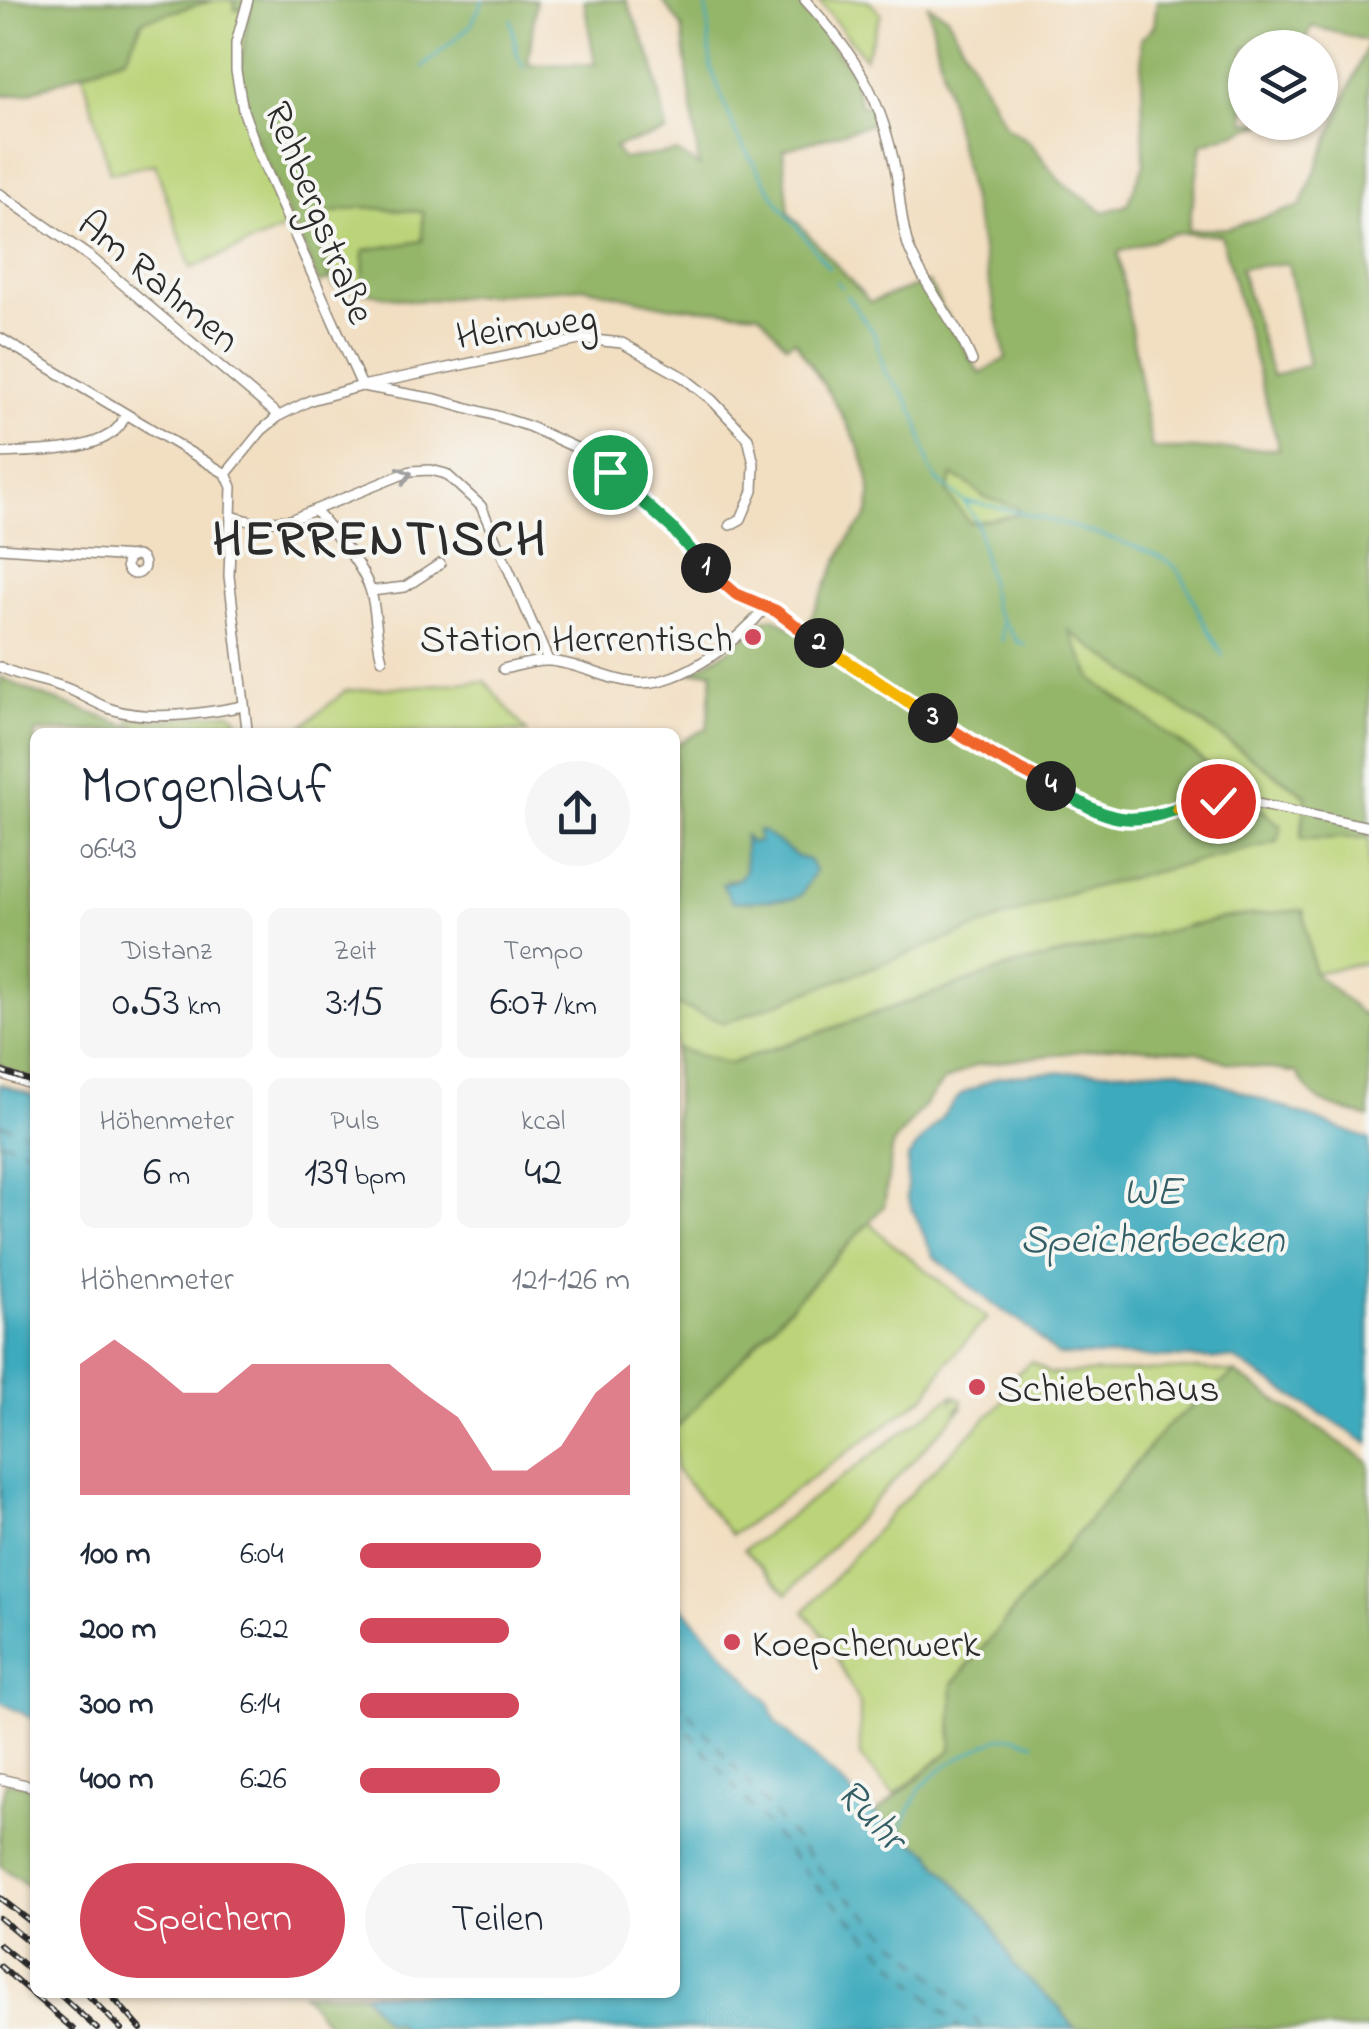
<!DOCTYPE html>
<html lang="de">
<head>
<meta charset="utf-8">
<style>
  body { margin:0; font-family:"Indie Flower",sans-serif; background:#f6f6f7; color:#1f2937; height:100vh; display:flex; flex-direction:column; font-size:38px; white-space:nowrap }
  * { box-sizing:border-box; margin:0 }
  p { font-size:32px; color:#747a83 }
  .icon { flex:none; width:55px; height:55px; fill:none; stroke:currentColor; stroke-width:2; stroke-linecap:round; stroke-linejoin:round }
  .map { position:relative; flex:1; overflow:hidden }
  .side { position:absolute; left:30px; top:728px; width:650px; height:1270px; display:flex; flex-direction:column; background:#fff; border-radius:15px; box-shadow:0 2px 8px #0004 }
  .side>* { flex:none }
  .controls { position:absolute; left:1228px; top:30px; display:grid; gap:20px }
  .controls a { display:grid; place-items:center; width:110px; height:110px; border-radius:50%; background:#fff; box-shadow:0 2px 8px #0004; font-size:50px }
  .pin { position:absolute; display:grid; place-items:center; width:85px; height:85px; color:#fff; margin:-42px; border:5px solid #fff; border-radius:50%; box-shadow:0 2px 10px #0007 }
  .km { position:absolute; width:50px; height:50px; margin:-25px; border-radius:50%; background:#222; color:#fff; font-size:28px; line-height:50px; text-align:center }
  .round { display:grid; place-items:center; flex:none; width:105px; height:105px; border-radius:52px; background:#f6f6f7 }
  .head { display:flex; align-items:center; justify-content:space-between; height:170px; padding:0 50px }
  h1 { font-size:55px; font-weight:600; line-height:75px }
  .figures { display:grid; grid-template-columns:repeat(3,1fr); gap:15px; height:170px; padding:10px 50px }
  .figures div { display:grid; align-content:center; border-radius:15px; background:#f6f6f7; text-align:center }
  .figures b { font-size:42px; font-weight:600 }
  .figures small { font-size:28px; font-weight:400 }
  .figures p { font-size:28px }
  .chart { height:280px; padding:20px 50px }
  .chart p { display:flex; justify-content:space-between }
  .chart svg { width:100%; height:180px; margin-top:10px; fill:#d1495b; opacity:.7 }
  .button { display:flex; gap:20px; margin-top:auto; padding:20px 50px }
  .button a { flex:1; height:115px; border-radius:60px; background:#d1495b; color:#fff; font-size:40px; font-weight:600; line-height:115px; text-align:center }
  .button a+a { background:#f6f6f7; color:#1f2937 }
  ul { padding:0 50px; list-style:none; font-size:32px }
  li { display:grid; grid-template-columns:160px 120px 1fr; align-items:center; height:75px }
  li i { height:25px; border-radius:12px; background:#d1495b }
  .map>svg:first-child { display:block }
  .green { fill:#bbd479; stroke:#738052; stroke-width:2.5 }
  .forest { fill:#94b669; stroke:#60704a; stroke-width:2.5; fill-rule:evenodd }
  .water { fill:#3eaabd; stroke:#346a74; stroke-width:2.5 }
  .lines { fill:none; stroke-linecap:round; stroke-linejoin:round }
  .stream { stroke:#3eaabd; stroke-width:2.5 }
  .ferry { stroke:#335e65; stroke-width:2.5; stroke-dasharray:12 10; stroke-linecap:butt }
  .street-casing { stroke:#8e8476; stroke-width:12 }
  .street { stroke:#fff; stroke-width:9 }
  .rail-casing { stroke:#2b2b2b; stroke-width:6 }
  .rail { stroke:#f6f6f2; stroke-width:2.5; stroke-dasharray:8; stroke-linecap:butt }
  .oneway { stroke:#a0a0a0 }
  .split-1-casing { stroke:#fff; stroke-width:20 }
  .split-2-casing { stroke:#fff; stroke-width:20 }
  .split-3-casing { stroke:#fff; stroke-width:20 }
  .split-4-casing { stroke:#fff; stroke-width:20 }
  .split-5-casing { stroke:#fff; stroke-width:20 }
  .split-6-casing { stroke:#fff; stroke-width:20 }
  .split-1 { stroke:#22a559; stroke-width:12 }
  .split-2 { stroke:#f0652b; stroke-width:12 }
  .split-3 { stroke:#f5b400; stroke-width:12 }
  .split-4 { stroke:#f0652b; stroke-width:12 }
  .split-5 { stroke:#22a559; stroke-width:12 }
  .split-6 { stroke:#f5b400; stroke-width:12 }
  .poi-dot { fill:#d1495b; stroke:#f6f6f2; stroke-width:4 }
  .labels { text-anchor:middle; stroke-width:8; stroke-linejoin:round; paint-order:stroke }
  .street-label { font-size:40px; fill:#2b2b2b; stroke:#f6f6f2 }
  .poi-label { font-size:40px; fill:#2b2b2b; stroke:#f6f6f2; text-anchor:start }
  .water-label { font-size:42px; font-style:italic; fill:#335e65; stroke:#f6f6f2 }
  .district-label { font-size:50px; font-weight:bold; letter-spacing:2.5px; fill:#2b2b2b; stroke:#f6f6f2 }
</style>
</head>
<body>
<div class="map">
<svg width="1369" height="2029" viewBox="0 0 1369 2029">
  <rect width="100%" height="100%" fill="#f6f6f2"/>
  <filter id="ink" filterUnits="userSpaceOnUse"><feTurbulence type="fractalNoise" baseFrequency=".01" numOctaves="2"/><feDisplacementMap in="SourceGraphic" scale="20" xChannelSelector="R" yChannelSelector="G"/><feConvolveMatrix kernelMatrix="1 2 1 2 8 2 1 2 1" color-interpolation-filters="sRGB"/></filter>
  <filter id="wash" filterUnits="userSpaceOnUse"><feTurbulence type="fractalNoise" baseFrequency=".0048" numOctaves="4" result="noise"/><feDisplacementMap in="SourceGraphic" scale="40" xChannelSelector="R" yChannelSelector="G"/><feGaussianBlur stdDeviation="2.25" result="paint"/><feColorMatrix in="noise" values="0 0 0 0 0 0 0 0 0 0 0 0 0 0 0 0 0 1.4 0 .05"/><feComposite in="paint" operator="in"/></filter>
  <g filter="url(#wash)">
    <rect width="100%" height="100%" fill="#f2dec1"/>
    <g class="green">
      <path d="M214 0H233L235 9 250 7 240 70 292 226 191 268 155 164 110 173 83 73 126 56 143 20Z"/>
      <path d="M818 0H868L881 14 865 58Z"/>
      <path d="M362 207 423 212V241L364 250 363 292 334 287 312 216Z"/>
      <path d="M952 475 966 482 984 497 1019 508 1017 515 970 523 947 494Z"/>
      <path d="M1067 629 1306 796 1302 839 1369 837V962L1314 973 1303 910 1230 917 1015 965 728 1064 675 1048V1004L725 1023 1069 893 1277 842 1281 826 1191 751 1093 680Z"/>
      <path d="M485 681 527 732H296L345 691Z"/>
      <path d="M231 712 238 720 144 730 129 722 131 718 155 721Z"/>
      <path d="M870 1222 885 1238 987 1318 947 1362 926 1396 732 1535 675 1469V1429Z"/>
      <path d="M1031 1361 1050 1374 1200 1369 1235 1373 1166 1427 953 1683 951 1750 894 1795 860 1756V1705L827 1639 804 1612 893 1511 1015 1389 1009 1381Z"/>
      <path d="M953 1395 952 1401 957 1396 963 1401 957 1409 964 1406 787 1594 744 1550Z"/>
    </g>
    <g class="forest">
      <path d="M0 0H214L143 20 126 56 28 93 0 96Z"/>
      <path d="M233 0H536L528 65 595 64 584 0H626L653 62 667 132 614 147 623 159 677 152 699 166 682 27 662 0H799L858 80 854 82 861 106 870 105 878 122 783 150 789 213 870 302 928 282 980 374 1006 358 928 5 947 16 1006 127 1030 142 1060 181 1104 212 1127 205 1144 164 1141 39 1154 26 1157 0H1369V837L1301 839 1306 795 1069 631 1093 680 1191 751 1281 826 1277 842 1069 893 725 1023 675 1004V745L707 728 713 671 690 673 732 648 764 620 773 617 802 634C818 605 831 574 846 544 851 533 865 524 868 513 883 460 821 384 795 340L786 345 759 313 667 306 583 287 414 301 363 292 364 250 422 241 423 212 362 207 312 216 330 280 319 283 249 122 240 70 250 8 235 10ZM1312 26 1369 41 1301 206 1228 228 1188 230 1202 144 1266 123 1245 122V48L1302 47ZM1174 233 1221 235 1279 449H1152L1118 252ZM1288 263 1309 365 1272 376 1240 268ZM952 476 966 482 984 497 1018 508 1017 515 970 523 947 493ZM759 831 798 857 809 860 815 871 801 895 792 899 732 902 727 880 739 879 746 870 745 838 750 843 759 842Z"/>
      <path d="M0 677 35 693 142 731 35 732V1082L0 1071Z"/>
      <path d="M1303 910 1314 973 1369 1020V1118C1334 1106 1315 1108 1297 1073L1226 1062 1198 1052 1118 1046 976 1065 943 1082 893 1144 884 1206 675 1429V1048L729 1064 1016 965 1230 917Z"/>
      <path d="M1235 1373 1369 1462V2029H1075L1060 2009 1015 1967 988 1919 939 1866 931 1853 899 1834 875 1814 951 1750 953 1684 1166 1427Z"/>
      <path d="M6 1781 35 1787V1891L0 1865V1808Z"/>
      <path d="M303 1993H363L386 2023 395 2021 402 2029H331Z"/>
    </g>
    <g class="water">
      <path d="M758 831 764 832 798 857 809 860 815 871 801 895 792 899 732 902 722 884 739 879 745 870V836L750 843 759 842Z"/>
      <path d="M1180 1069 1369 1139V1444L1234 1359 1057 1355 1020 1321 995 1306 933 1256 907 1197 908 1157 961 1094 998 1077 1037 1073Z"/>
      <path d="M0 1084 35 1096V1720L0 1702Z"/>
      <path d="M675 1599 769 1703 777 1723 875 1814 899 1834 931 1853 939 1866 988 1919 1015 1967 1060 2009 1075 2029H402L394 2021 386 2023 363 1993 675 1992Z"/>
    </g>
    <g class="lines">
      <g class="stream">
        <path d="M706 0 711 68 737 136 779 204 829 268"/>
        <path d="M511 19 517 55 524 68"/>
        <path d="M423 67 471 25 483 0"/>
        <path d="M836 281 842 288"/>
        <path d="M846 295 875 335 885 373 906 397 917 419 930 469 938 481 965 502 977 522 994 609 1018 642 1025 644"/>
        <path d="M966 502C1000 505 1155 546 1175 567 1187 580 1193 600 1200 615 1207 629 1216 642 1223 656"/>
        <path d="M1001 623 1002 641"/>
        <path d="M899 1834 920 1788 945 1766 998 1738 1015 1737 1034 1743"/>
      </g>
      <g class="ferry">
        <path d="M0 1124 35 1135"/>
        <path d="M0 1141 35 1151"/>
        <path d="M675 1696 823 1873 949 1991 984 2029"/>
        <path d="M675 1715 817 1886 961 2029"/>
      </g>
    </g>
  </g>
  <g filter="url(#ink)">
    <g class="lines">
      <g class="street-casing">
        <g id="street">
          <path d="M248 0 236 43V71L243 110 258 152 362 386 584 339 622 343 683 377 712 400 748 438 754 464 753 491 741 519 730 525"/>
          <path d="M805 0C856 55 882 98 896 173 900 197 901 225 909 248 925 288 956 321 972 361"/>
          <path d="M0 194 93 259 279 416"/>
          <path d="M0 338 226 474"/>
          <path d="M0 453C34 451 114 454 125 415"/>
          <path d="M226 474 262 430 279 416 311 400 362 386 436 399 497 416 528 426 581 450 630 487 714 576 736 594 776 611 858 670 994 756 1103 815 1139 821 1203 802 1238 800 1369 827"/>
          <path d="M226 474 232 487 229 576 247 729"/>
          <path d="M315 510C334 534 359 559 370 589 377 609 375 636 382 659"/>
          <path d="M231 516 253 522 290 520 411 471 431 470 446 474 481 506 548 660"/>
          <path d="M0 548 132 557"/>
          <circle cx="135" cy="565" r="9"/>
          <path d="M371 591 405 587 440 564"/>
          <path d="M0 667C20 677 40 679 60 686 78 691 93 703 111 709 149 722 203 714 243 706"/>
          <path d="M503 669C517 666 535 660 549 661 580 663 610 682 641 683 684 683 739 640 765 608"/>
          <path d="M0 1073 35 1086"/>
          <path d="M0 1779 35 1787"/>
        </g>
      </g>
      <use href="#street" class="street"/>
      <g class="rail-casing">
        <g id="rail">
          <path d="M0 1071 35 1083"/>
          <path d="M0 1898 35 1925"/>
          <path d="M0 1918 35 1947"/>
          <path d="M0 1945 35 1974"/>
          <path d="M0 1966 73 2029"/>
          <path d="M57 1992 97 2029"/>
          <path d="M85 1992 121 2029"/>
          <path d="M108 1992 141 2029"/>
        </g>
      </g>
      <use href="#rail" class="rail"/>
    </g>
    <defs><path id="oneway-chevron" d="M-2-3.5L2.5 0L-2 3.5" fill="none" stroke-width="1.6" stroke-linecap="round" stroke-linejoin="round" transform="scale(2.5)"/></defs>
    <use class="oneway" href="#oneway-chevron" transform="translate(405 475) rotate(-16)"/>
  </g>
  <g class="lines" filter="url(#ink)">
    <g class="split-1-casing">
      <path id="split-1" d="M610 472 672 528 706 568"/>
    </g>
    <g class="split-2-casing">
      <path id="split-2" d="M706 568 736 594 776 611 819 643"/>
    </g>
    <g class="split-3-casing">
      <path id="split-3" d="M819 643 933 718"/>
    </g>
    <g class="split-4-casing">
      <path id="split-4" d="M933 718 994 756 1051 786"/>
    </g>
    <g class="split-5-casing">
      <path id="split-5" d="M1051 786C1104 815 1118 830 1178 809"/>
    </g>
    <g class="split-6-casing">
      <path id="split-6" d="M1178 809 1218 801"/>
    </g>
    <use href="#split-1" class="split-1"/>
    <use href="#split-2" class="split-2"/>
    <use href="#split-3" class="split-3"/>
    <use href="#split-4" class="split-4"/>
    <use href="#split-5" class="split-5"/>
    <use href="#split-6" class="split-6"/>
  </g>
  <g class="poi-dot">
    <circle cx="753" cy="637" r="10"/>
    <circle cx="977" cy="1387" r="10"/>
    <circle cx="732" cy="1642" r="10"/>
  </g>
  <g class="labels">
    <g class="street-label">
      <text transform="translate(321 212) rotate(68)" y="14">Rehbergstraße</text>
      <text transform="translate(160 280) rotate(40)" y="14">Am Rahmen</text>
      <text transform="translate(526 325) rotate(-8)" y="14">Heimweg</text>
    </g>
    <g class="poi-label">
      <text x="733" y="651" text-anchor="end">Station Herrentisch</text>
      <text x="997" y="1401">Schieberhaus</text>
      <text x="752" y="1656">Koepchenwerk</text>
    </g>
    <g class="water-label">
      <text x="1152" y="1204">WE<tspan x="1152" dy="48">Speicherbecken</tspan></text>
      <text transform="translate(873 1813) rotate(47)" y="15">Ruhr</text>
    </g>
    <g class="district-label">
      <text x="380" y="554">HERRENTISCH</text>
    </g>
  </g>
</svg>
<div class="controls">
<a><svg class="icon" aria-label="layers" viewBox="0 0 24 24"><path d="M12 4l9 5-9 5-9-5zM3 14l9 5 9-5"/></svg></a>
</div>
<div class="pin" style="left:610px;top:472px;background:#1e9e55"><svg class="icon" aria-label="arrive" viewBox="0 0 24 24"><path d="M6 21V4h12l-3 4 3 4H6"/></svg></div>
<div class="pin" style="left:1218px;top:801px;background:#d93025"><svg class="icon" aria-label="check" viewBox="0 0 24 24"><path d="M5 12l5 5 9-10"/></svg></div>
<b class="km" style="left:706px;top:568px">1</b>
<b class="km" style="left:819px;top:643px">2</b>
<b class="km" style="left:933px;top:718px">3</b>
<b class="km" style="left:1051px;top:786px">4</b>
<section class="side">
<div class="head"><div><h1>Morgenlauf</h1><p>06:43</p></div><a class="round"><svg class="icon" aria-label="share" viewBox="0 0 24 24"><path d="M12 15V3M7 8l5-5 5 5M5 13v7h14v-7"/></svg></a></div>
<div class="figures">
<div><p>Distanz</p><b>0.53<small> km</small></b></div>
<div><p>Zeit</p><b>3:15</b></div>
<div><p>Tempo</p><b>6:07<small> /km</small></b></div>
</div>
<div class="figures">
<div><p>Höhenmeter</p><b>6<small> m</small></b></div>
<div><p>Puls</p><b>139<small> bpm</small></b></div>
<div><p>kcal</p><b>42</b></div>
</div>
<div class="chart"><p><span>Höhenmeter</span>121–126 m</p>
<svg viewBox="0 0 160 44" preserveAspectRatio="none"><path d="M0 44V12L10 6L20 12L30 19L40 19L50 12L60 12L70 12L80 12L90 12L100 19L110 25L120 38L130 38L140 32L150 19L160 12V44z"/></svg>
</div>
<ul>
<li><b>100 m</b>6:04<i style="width:67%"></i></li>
<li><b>200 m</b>6:22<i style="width:55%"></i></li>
<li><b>300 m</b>6:14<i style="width:59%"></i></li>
<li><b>400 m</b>6:26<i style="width:52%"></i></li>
</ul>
<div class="button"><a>Speichern</a><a>Teilen</a></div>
</section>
</div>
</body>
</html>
